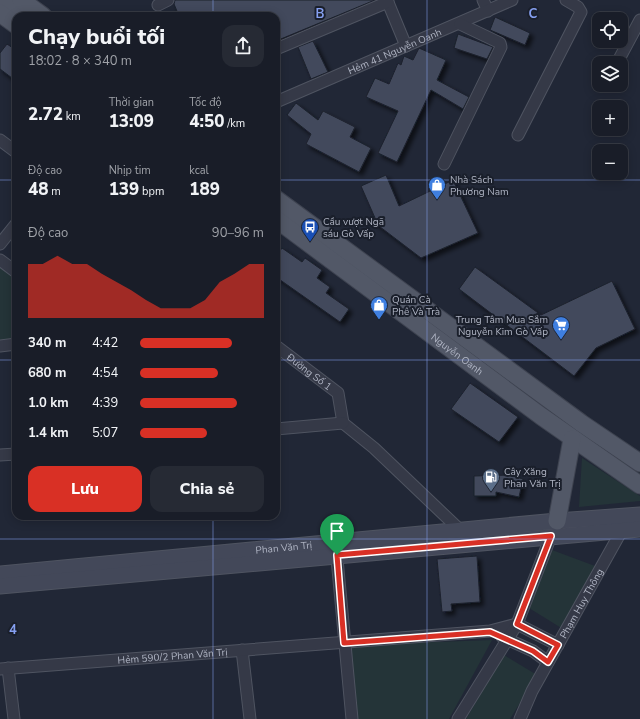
<!DOCTYPE html>
<html lang="vi">
<head>
<meta charset="utf-8">
<style>
  body { margin:0; font-family:"Nunito Sans",sans-serif; background:#262a34; color:#f1f3f6; height:100vh; display:flex; flex-direction:column; font-size:15px; white-space:nowrap }
  * { box-sizing:border-box; margin:0 }
  p { font-size:13px; color:#9fa2a8 }
  .icon { flex:none; width:22px; height:22px; fill:none; stroke:currentColor; stroke-width:2; stroke-linecap:round; stroke-linejoin:round }
  .map { position:relative; flex:1; overflow:hidden }
  .sheet { position:absolute; left:12px; top:12px; width:268px; height:508px; display:flex; flex-direction:column; background:#191d28; border-radius:12px; box-shadow:0 2px 10px #0003,0 0 0 1px #373b45 }
  .sheet>* { flex:none }
  .fabs { position:absolute; left:592px; top:12px; display:grid; gap:8px }
  .fabs a { display:grid; place-items:center; width:36px; height:36px; border-radius:8px; background:#191d28; box-shadow:0 2px 10px #0003,0 0 0 1px #373b45; font-size:20px }
  .pin { position:absolute; display:grid; place-items:center; width:34px; height:34px; color:#fff; margin:-41px -17px; border-radius:50% 50% 50% 0; rotate:-45deg; box-shadow:0 0 4px #0007 }
  .pin .icon { rotate:45deg }
  .round { display:grid; place-items:center; flex:none; width:42px; height:42px; border-radius:12px; background:#262a34 }
  .summary { display:flex; align-items:center; justify-content:space-between; height:68px; padding:0 16px }
  h1 { font-size:22px; font-weight:800; line-height:30px }
  .figures { display:grid; grid-template-columns:repeat(3,1fr); gap:6px; height:68px; padding:4px 16px }
  .figures div { display:grid; align-content:center }
  .figures b { font-size:17px; font-weight:800 }
  .figures small { font-size:11px; font-weight:400 }
  .figures p { font-size:11px }
  .chart { height:112px; padding:8px 16px }
  .chart p { display:flex; justify-content:space-between }
  .chart svg { width:100%; height:72px; margin-top:4px; fill:#d93025; opacity:.7 }
  .action { display:flex; gap:8px; margin-top:auto; padding:8px 16px }
  .action a { flex:1; height:46px; border-radius:12px; background:#d93025; color:#fff; font-size:16px; font-weight:800; line-height:46px; text-align:center }
  .action a+a { background:#262a34; color:#f1f3f6 }
  ul { padding:0 16px; list-style:none; font-size:13px }
  li { display:grid; grid-template-columns:64px 48px 1fr; align-items:center; height:30px }
  li i { height:10px; border-radius:5px; background:#d93025 }
  .map>svg:first-child { display:block }
  .green { fill:#243438 }
  .building { fill:#42495b; stroke:#1c212d; filter:url(#shadow) }
  .lines { fill:none; stroke-linecap:round; stroke-linejoin:round }
  .street-casing { stroke:#4f5461; stroke-width:13 }
  .secondary-casing { stroke:#4f5461; stroke-width:17 }
  .primary-casing { stroke:#3e4350; stroke-width:19 }
  .street { stroke:#353947; stroke-width:11 }
  .secondary { stroke:#434859; stroke-width:15 }
  .primary { stroke:#525867; stroke-width:17 }
  .route-casing { stroke:#fff; stroke-width:8 }
  .route { stroke:#d93025; stroke-width:5 }
  .grid { fill:none; stroke:#86a0f1; stroke-width:1; stroke-opacity:0.55 }
  .labels { text-anchor:middle; stroke-width:4; stroke-linejoin:round; paint-order:stroke }
  .street-label { font-size:10px; fill:#afb4c3; stroke:#1a1f2b }
  .poi-label { font-size:10px; fill:#afb4c3; stroke:#1a1f2b; text-anchor:start }
  .grid-label { font-size:13px; text-anchor:middle; font-weight:bold; fill:#86a0f1; stroke:#1a1f2b; stroke-width:4; stroke-linejoin:round; paint-order:stroke }
</style>
</head>
<body>
<div class="map">
<svg width="640" height="719" viewBox="0 0 640 719">
  <defs>
    <filter id="shadow"><feDropShadow dx="3.5" dy="3.5" stdDeviation="2" flood-color="#0009"/></filter>
  </defs>
  <rect width="100%" height="100%" fill="#212736"/>
  <g class="green">
    <path d="M0 260 16 272V344L0 346Z"/>
    <path d="M582 458 640 496V501L579 507Z"/>
    <path d="M552 550 595 566 563 629 529 608Z"/>
    <path d="M492 640 449 719H358L351 645Z"/>
    <path d="M504 655 537 675 510 719H466Z"/>
  </g>
  <g class="building">
    <path d="M175 0H375L276 41V16H179L174 4Z"/>
    <path d="M495 17 530 33 525 45 490 30Z"/>
    <path d="M458 34 493 47 487 59 454 48Z"/>
    <path d="M313 41 328 72 311 79 298 47Z"/>
    <path d="M7 44 16 50V81L0 69V53Z"/>
    <path d="M419 48 446 60 437 80 469 97 463 109 431 90 397 162 378 153 398 111 366 97 375 78 389 84 398 63 401 65 404 56 413 60Z"/>
    <path d="M296 103 318 120 323 111 355 127 350 137 371 148 359 172 306 144 311 134 287 115Z"/>
    <path d="M386 175 399 206 453 180 478 233 421 258 371 220 375 218 361 186Z"/>
    <path d="M282 248 302 262 305 258 322 270 317 278 330 287 326 293 349 309 340 322 276 277V256Z"/>
    <path d="M475 267 541 315 612 281 635 329 596 348 574 376 459 289Z"/>
    <path d="M470 383 518 417 499 442 451 409Z"/>
    <path d="M509 475 523 479 519 497 496 492V496H474V476Z"/>
    <path d="M477 556 480 602 451 604 452 611 442 612 437 559Z"/>
  </g>
  <g class="lines">
    <g class="street-casing">
      <g id="street">
        <path d="M387 0 406 46"/>
        <path d="M483 0 488 11"/>
        <path d="M158 5 168 0"/>
        <path d="M276 49 388 2"/>
        <path d="M617 63 640 20"/>
        <path id="s1" d="M276 102 512 0"/>
        <path d="M518 135 581 12 578 7 566 0"/>
        <path d="M0 140 16 152"/>
        <path d="M444 164 501 47 500 43 460 24"/>
        <path d="M0 244 16 224"/>
        <path d="M0 260 16 272"/>
        <path d="M0 346 16 344"/>
        <path id="s2" d="M276 346 338 393 343 423"/>
        <path d="M343 423 374 448 460 530"/>
        <path d="M276 429 343 423"/>
        <path d="M0 455 16 454"/>
        <path d="M336 548 352 719"/>
        <path d="M502 637 533 651 548 662"/>
        <path d="M242 650 250 719"/>
        <path d="M8 668 14 719"/>
        <path id="s3" d="M0 669 490 631 517 624 558 645"/>
        <path d="M458 719 517 624 551 536"/>
        <path id="s4" d="M520 719 532 691 622 530"/>
      </g>
    </g>
    <g class="secondary-casing">
      <g id="secondary">
        <path id="s5" d="M0 574 557 521 640 515"/>
        <path d="M0 586 640 529"/>
      </g>
    </g>
    <g class="primary-casing">
      <g id="primary">
        <path d="M6 0 26 16"/>
        <path d="M21 0 43 16"/>
        <path d="M0 13 16 25"/>
        <path d="M276 199 581 423 640 463"/>
        <path id="s6" d="M276 219 541 416 640 485"/>
        <path d="M557 521 572 439"/>
      </g>
    </g>
    <use href="#street" class="street"/>
    <use href="#secondary" class="secondary"/>
    <use href="#primary" class="primary"/>
  </g>
  <g class="lines">
    <g class="route-casing">
      <path id="route" d="M551 536 517 624 558 645 548 662 533 651 490 632 344 643 337 555Z"/>
    </g>
    <use href="#route" class="route"/>
  </g>
  <path class="grid" d="M213 0V16M427 0V719M0 180H16M276 180H640M0 360H16M276 360H640M213 516V719M0 539H640"/>
  <defs>
    <g id="shop-pin" transform="scale(0.9)"><path d="M0 17L-7.5 6A9.5 9.5 0 1 1 7.5 6Z" fill="#3f7fe0" stroke="#1a1f2b"/><path d="M-5-2.5h2.3a2.7 3.5 0 0 1 5.4 0H5L5.5 6h-11ZM-1.5-2.5h3a1.5 2.3 0 0 0-3 0Z" fill="#fff"/></g>
    <g id="bus-pin" transform="scale(0.9)"><path d="M0 17L-7.5 6A9.5 9.5 0 1 1 7.5 6Z" fill="#1a4fb4" stroke="#1a1f2b"/><path d="M-5-6H5V4H4V6H2V4H-2V6H-4V4H-5ZM-3.5-4V0h7V-4ZM-3.5 1.2v1.5H-2V1.2ZM2 1.2v1.5H3.5V1.2Z" fill="#fff"/></g>
    <g id="supermarket-pin" transform="scale(0.9)"><path d="M0 17L-7.5 6A9.5 9.5 0 1 1 7.5 6Z" fill="#3f7fe0" stroke="#1a1f2b"/><path d="M-6-5.5h2.5l.6 2H6L4.5 2H-2.5L-4.4-4H-6ZM-1.5 3.2a1.3 1.3 0 1 0 .1 0ZM3 3.2a1.3 1.3 0 1 0 .1 0Z" fill="#fff"/></g>
    <g id="fuel-pin" transform="scale(0.9)"><path d="M0 17L-7.5 6A9.5 9.5 0 1 1 7.5 6Z" fill="#5c6f8a" stroke="#1a1f2b"/><path d="M-5.5-6h7V0h2V4h1.3V-2.5L3-4.5l.8-.8L6-3V5H2.5V1h-1V6h-7ZM-4.2-4.7v3.2H.2V-4.7Z" fill="#fff"/></g>
  </defs>
  <g fill-rule="evenodd">
    <use href="#shop-pin" x="437" y="185"/>
    <use href="#bus-pin" x="310" y="227"/>
    <use href="#shop-pin" x="379" y="305"/>
    <use href="#supermarket-pin" x="561" y="325"/>
    <use href="#fuel-pin" x="491" y="477"/>
  </g>
  <g class="labels">
    <g class="street-label">
      <text dy="4" stroke="none"><textPath href="#s1" startOffset="129">Hẻm 41 Nguyễn Oanh</textPath></text>
      <text dy="4" stroke="none"><textPath href="#s6" startOffset="226">Nguyễn Oanh</textPath></text>
      <text dy="4" stroke="none"><textPath href="#s2" startOffset="42">Đường Số 1</textPath></text>
      <text dy="4" stroke="none"><textPath href="#s5" startOffset="285">Phan Văn Trị</textPath></text>
      <text dy="4" stroke="none"><textPath href="#s4" startOffset="131">Phạm Huy Thông</textPath></text>
      <text dy="4" stroke="none"><textPath href="#s3" startOffset="173">Hẻm 590/2 Phan Văn Trị</textPath></text>
    </g>
    <g class="poi-label">
      <text x="450" y="183">Nhà Sách<tspan x="450" dy="12">Phương Nam</tspan></text>
      <text x="323" y="225">Cầu vượt Ngã<tspan x="323" dy="12">sáu Gò Vấp</tspan></text>
      <text x="392" y="303">Quán Cà<tspan x="392" dy="12">Phê Và Trà</tspan></text>
      <text x="548" y="323" text-anchor="end">Trung Tâm Mua Sắm<tspan x="548" dy="12">Nguyễn Kim Gò Vấp</tspan></text>
      <text x="504" y="475">Cây Xăng<tspan x="504" dy="12">Phan Văn Trị</tspan></text>
    </g>
  </g>
  <g class="grid-label">
    <text x="320" y="18">B</text>
    <text x="533" y="18">C</text>
    <text x="13" y="634">4</text>
  </g>
</svg>
<div class="fabs">
<a><svg class="icon" aria-label="locate" viewBox="0 0 24 24"><circle cx="12" cy="12" r="6"/><path d="M12 2v4M12 18v4M2 12h4M18 12h4"/></svg></a>
<a><svg class="icon" aria-label="layers" viewBox="0 0 24 24"><path d="M12 4l9 5-9 5-9-5zM3 14l9 5 9-5"/></svg></a>
<a>+</a>
<a>−</a>
</div>
<div class="pin" style="left:337px;top:555px;background:#1e9e55"><svg class="icon" aria-label="arrive" viewBox="0 0 24 24"><path d="M6 21V4h12l-3 4 3 4H6"/></svg></div>
<section class="sheet">
<div class="summary"><div><h1>Chạy buổi tối</h1><p>18:02 · 8 × 340 m</p></div><a class="round"><svg class="icon" aria-label="share" viewBox="0 0 24 24"><path d="M12 15V3M7 8l5-5 5 5M5 13v7h14v-7"/></svg></a></div>
<div class="figures">
<div><b>2.72<small> km</small></b></div>
<div><p>Thời gian</p><b>13:09</b></div>
<div><p>Tốc độ</p><b>4:50<small> /km</small></b></div>
</div>
<div class="figures">
<div><p>Độ cao</p><b>48<small> m</small></b></div>
<div><p>Nhịp tim</p><b>139<small> bpm</small></b></div>
<div><p>kcal</p><b>189</b></div>
</div>
<div class="chart"><p><span>Độ cao</span>90–96 m</p>
<svg viewBox="0 0 160 44" preserveAspectRatio="none"><path d="M0 44V11L10 11L20 6L30 11L40 11L50 17L60 22L70 27L80 33L90 38L100 38L110 38L120 33L130 22L140 17L150 11L160 11V44z"/></svg>
</div>
<ul>
<li><b>340 m</b>4:42<i style="width:74%"></i></li>
<li><b>680 m</b>4:54<i style="width:63%"></i></li>
<li><b>1.0 km</b>4:39<i style="width:78%"></i></li>
<li><b>1.4 km</b>5:07<i style="width:54%"></i></li>
</ul>
<div class="action"><a>Lưu</a><a>Chia sẻ</a></div>
</section>
</div>
</body>
</html>
